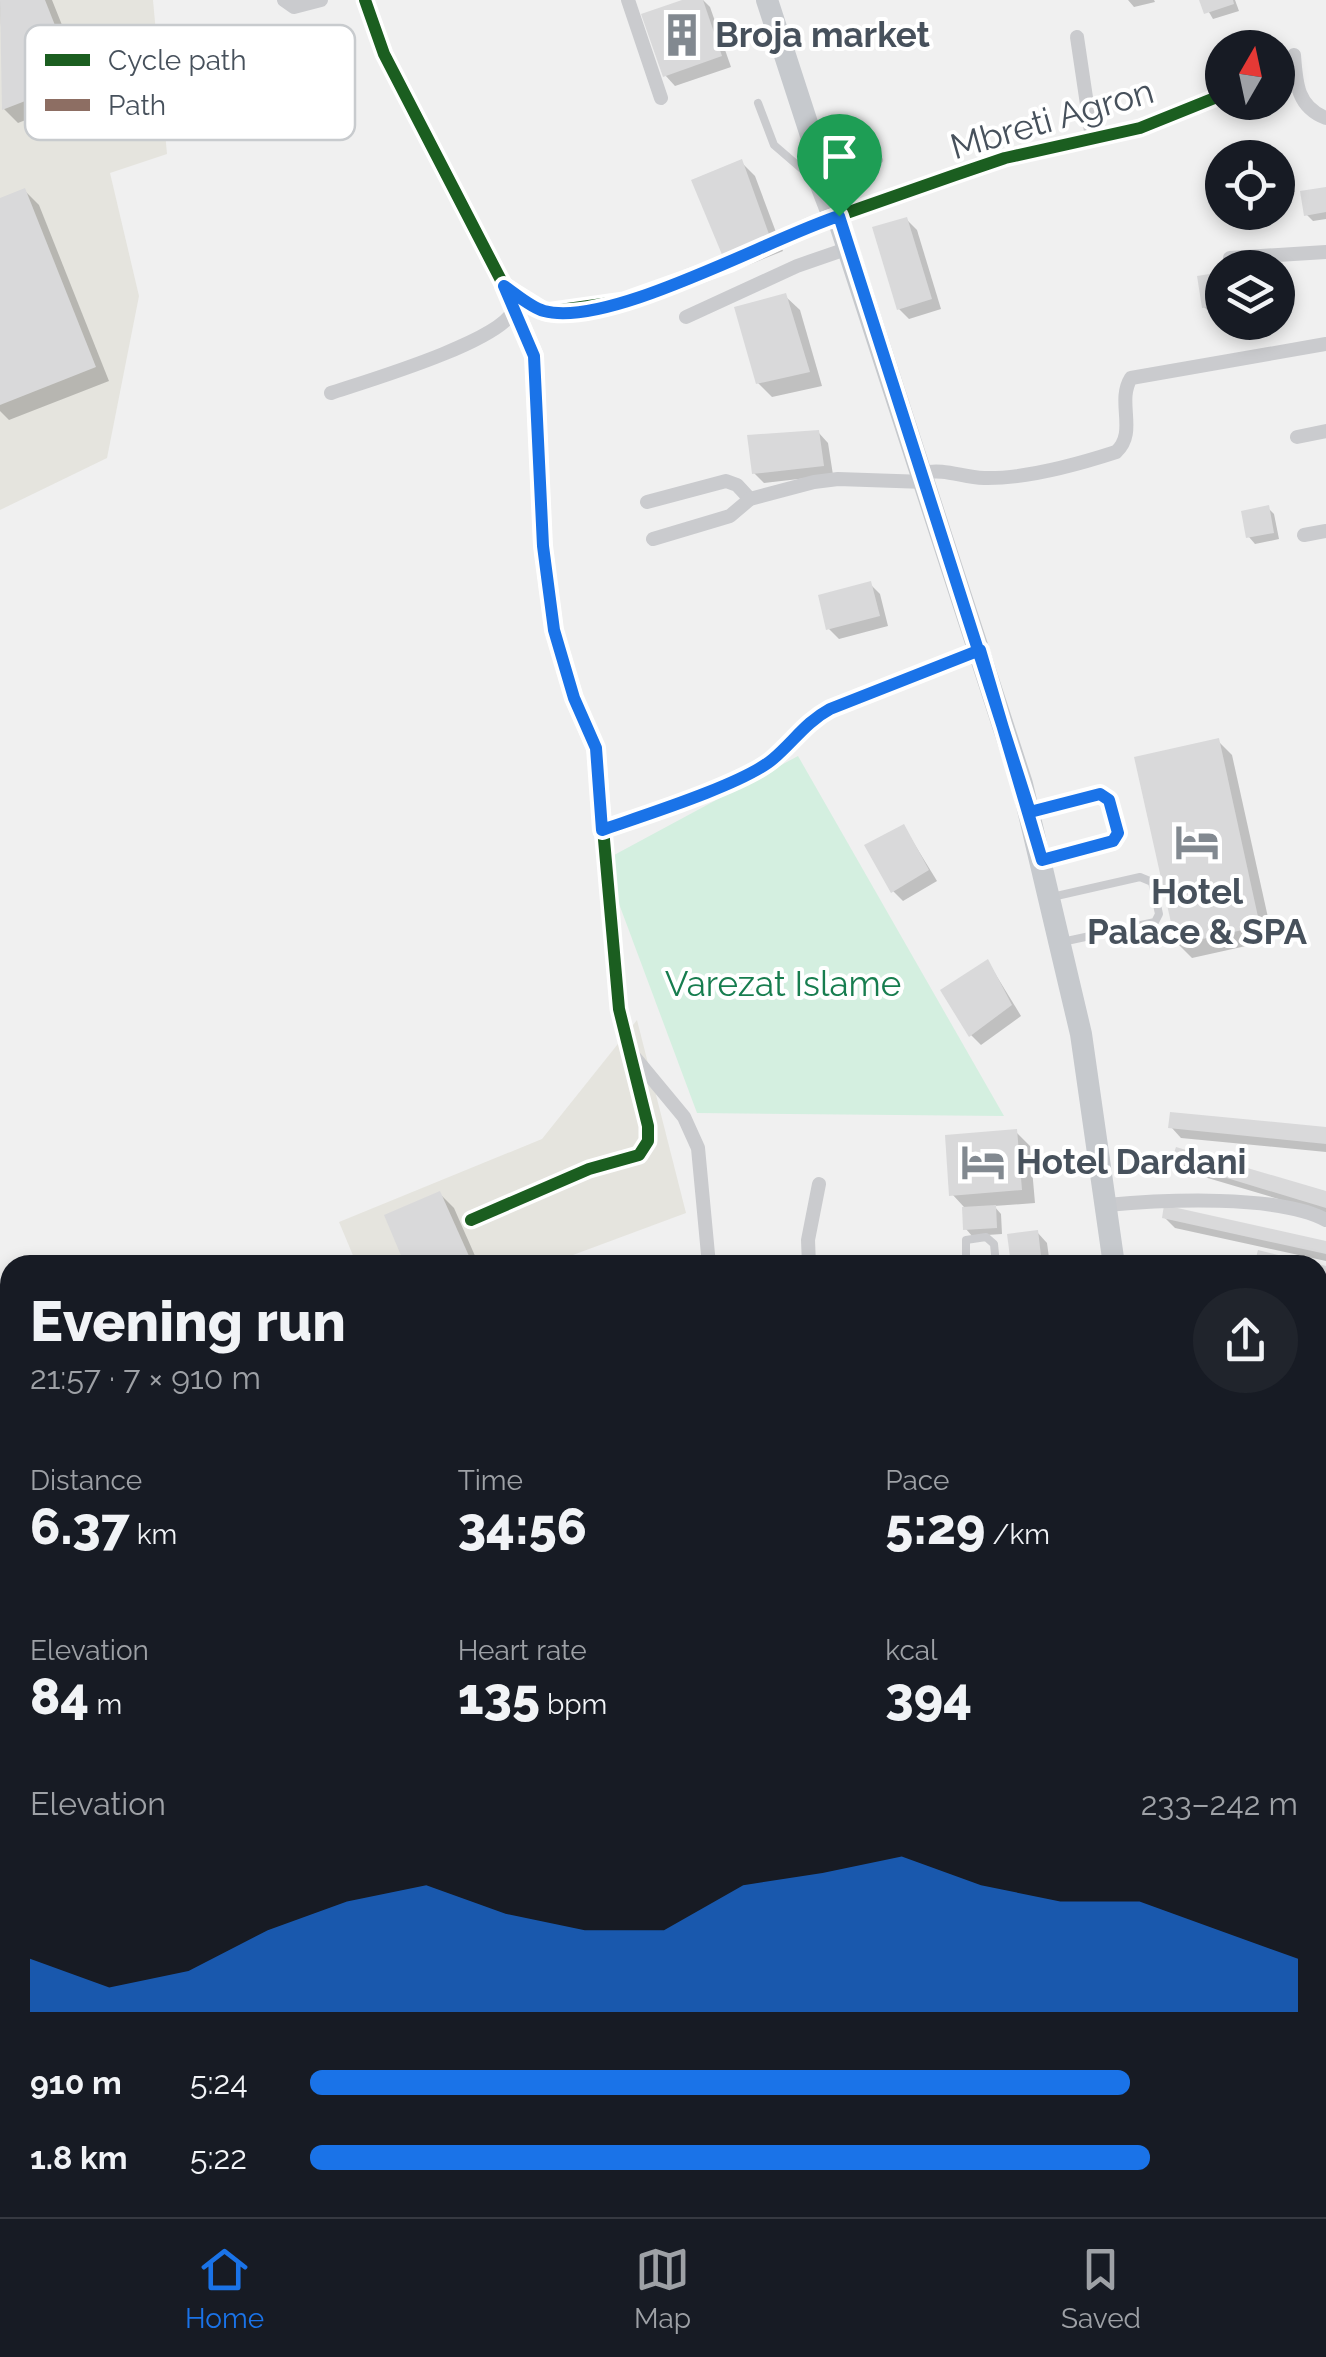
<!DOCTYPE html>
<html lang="en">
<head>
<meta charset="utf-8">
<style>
  body { margin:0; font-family:Raleway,sans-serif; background:#20242c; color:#f1f3f6; height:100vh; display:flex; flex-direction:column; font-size:38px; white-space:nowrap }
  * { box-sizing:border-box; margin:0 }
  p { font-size:32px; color:#9ea1a6 }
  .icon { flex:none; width:55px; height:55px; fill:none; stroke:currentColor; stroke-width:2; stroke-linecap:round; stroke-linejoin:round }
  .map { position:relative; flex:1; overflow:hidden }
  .drawer { position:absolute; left:0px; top:1255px; width:1328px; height:962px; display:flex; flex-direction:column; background:#171b24; border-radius:30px 30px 0 0; box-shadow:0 5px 15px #0003 }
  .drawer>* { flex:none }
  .needle { width:65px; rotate:9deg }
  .controls { position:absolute; left:1205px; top:30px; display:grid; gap:20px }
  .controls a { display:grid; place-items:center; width:90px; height:90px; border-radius:50%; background:#171b24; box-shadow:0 5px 15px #0003; font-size:50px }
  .pin { position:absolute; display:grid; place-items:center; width:85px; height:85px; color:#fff; margin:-102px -42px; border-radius:50% 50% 50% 0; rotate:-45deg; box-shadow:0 0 10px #0007 }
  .pin .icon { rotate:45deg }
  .round { display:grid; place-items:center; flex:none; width:105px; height:105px; border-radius:52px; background:#20242c }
  .head { display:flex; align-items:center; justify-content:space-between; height:170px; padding:0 30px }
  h1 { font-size:55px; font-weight:800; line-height:75px }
  .figures { display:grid; grid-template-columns:repeat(3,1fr); gap:15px; height:170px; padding:10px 30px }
  .figures div { display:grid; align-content:center }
  .figures b { font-size:50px; font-weight:800 }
  .figures small { font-size:28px; font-weight:400 }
  .figures p { font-size:28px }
  .chart { height:280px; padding:20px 30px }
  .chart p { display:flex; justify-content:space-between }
  .chart svg { width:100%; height:180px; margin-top:10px; fill:#1a73e8; opacity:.7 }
  ul { padding:0 30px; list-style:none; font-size:32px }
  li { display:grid; grid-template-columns:160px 120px 1fr; align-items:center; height:75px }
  li i { height:25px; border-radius:12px; background:#1a73e8 }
  .tabs { display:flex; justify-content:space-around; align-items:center; height:140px; border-top:2px solid #363941; background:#171b24; font-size:28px; color:#9ea1a6 }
  .tabs a { display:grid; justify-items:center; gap:5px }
  .tabs .selected { color:#1a73e8 }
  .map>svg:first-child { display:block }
  .commercial { fill:#e5e4de }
  .green { fill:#d4efe0 }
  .water { fill:#a9dcec }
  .shadow { fill:#0003 }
  .building { fill:#d9d9da }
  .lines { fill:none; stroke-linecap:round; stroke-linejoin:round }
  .lane { stroke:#cacbce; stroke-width:8 }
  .street { stroke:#cacbce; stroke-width:14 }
  .primary { stroke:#c6c9cd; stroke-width:22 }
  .quiet { stroke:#8d6e63; stroke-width:10; stroke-dasharray:20 10; stroke-linecap:butt }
  .cycleway-casing { stroke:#fff; stroke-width:19 }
  .cycleway { stroke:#1b5e20; stroke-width:12 }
  .route-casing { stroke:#fff; stroke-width:20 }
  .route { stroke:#1a73e8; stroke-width:12 }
  .labels { text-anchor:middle; stroke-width:8; stroke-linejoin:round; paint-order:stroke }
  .poi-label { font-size:35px; font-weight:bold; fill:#47515c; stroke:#fff; text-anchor:start }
  .street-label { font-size:35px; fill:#47515c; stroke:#fff }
  .park-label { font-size:35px; fill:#177d4f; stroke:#fff }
  .key { fill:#fff; stroke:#c8cbce; stroke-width:2.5 }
  .key-label { font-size:28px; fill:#47515c }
</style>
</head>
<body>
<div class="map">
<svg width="1326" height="2217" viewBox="0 0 1326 2217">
  <rect width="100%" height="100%" fill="#f0f0f0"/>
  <g class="commercial">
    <path d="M0 0H153L167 154 110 173 139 296 107 458 0 510Z"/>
    <path d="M637 1020 686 1213 546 1265H357L339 1222 542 1139Z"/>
    <path d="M1318 1978 1326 1993V2217H1223L1216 2208H1318Z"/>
  </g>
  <g class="green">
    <path d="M798 756 1004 1116 697 1113 603 861Z"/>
    <path d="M0 1684 10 1694V1884L0 1885Z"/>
    <path d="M741 2208H1064L1074 2217H752Z"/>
  </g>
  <g class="water">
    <path d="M10 1723V1864L0 1866V1728Z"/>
    <path d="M981 2208H1032L1041 2217H990Z"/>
  </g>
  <g class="shadow">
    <path d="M0 0H52L90 95 18 123 4 109Z"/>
    <path d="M690 0H703L710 7 731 67 675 86 665 75Z"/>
    <path d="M1128 0H1154L1155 2 1134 7Z"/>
    <path d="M1202 0H1235L1239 11 1213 19Z"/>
    <path d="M741 162 755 176 783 251 739 269 725 255Z"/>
    <path d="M1284 163 1291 169 1295 192 1278 195V164Z"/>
    <path d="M1326 190V219L1313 221 1306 214Z"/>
    <path d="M25 191 39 205 109 381 9 420 0 411V200Z"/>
    <path d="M907 220 917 230 941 309 909 319 899 309Z"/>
    <path d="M1222 275V311L1211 313 1204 307 1200 278Z"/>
    <path d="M785 296 800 310 822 386 772 397 758 383Z"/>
    <path d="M818 432 828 443 833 475 764 483 754 473Z"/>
    <path d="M1268 508 1274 514 1279 539 1255 544 1249 537Z"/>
    <path d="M870 584 880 594 888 626 839 639 829 629Z"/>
    <path d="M1218 741 1232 755 1273 940 1192 958 1178 944Z"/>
    <path d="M904 827 937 881 903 901 893 891Z"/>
    <path d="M988 962 1021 1016 981 1045 971 1035Z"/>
    <path d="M1171 1127 1326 1130V1152L1181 1138Z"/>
    <path d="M1016 1132 1030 1146 1035 1203 994 1206 1001 1214 1002 1234 972 1236 966 1229 964 1207 952 1194Z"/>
    <path d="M1174 1161 1326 1194V1213L1184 1171Z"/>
    <path d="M440 1194 454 1208 479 1265H408Z"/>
    <path d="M1164 1217 1326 1243V1261L1175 1228Z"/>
    <path d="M1037 1232 1047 1243 1050 1265H1014Z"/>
    <path d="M1318 1267 1326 1269V1357L1318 1355Z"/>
    <path d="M1318 1444H1326V1519L1318 1521Z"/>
  </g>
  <g class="building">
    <path d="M0 0H45L77 81 2 110Z"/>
    <path d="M682 0H703L722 56 663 77 641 14Z"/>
    <path d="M1199 0H1233L1234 4 1204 14Z"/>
    <path d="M742 159 770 237 723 257 691 180Z"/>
    <path d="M1285 160 1291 186 1278 188V161Z"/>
    <path d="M1326 187V212L1304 216 1300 191Z"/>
    <path d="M25 188 96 367 0 405V198Z"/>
    <path d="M907 217 932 299 897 310 872 227Z"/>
    <path d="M1222 272V305L1202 308 1197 276Z"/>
    <path d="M786 293 810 372 756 384 734 307Z"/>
    <path d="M819 430 824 466 752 474 747 435Z"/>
    <path d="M1269 505 1274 533 1246 538 1241 511Z"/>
    <path d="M871 581 880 616 826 630 818 595Z"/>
    <path d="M1219 738 1260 926 1176 945 1134 757Z"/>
    <path d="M904 824 929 870 891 893 864 845Z"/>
    <path d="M988 959 1012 1005 969 1037 940 990Z"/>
    <path d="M1170 1112 1326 1127V1144L1168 1128Z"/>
    <path d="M1017 1129 1022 1190 949 1196 945 1135Z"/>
    <path d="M1176 1147 1326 1191V1208L1171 1161Z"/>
    <path d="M440 1191 473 1265H405L384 1215Z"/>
    <path d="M996 1205 997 1228 963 1230 962 1207Z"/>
    <path d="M1164 1205 1326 1241V1254L1162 1218Z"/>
    <path d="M1038 1230 1042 1265H1011L1007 1234Z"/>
    <path d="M1258 1250 1315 1264V1265H1254Z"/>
    <path d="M1318 1264 1326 1266V1348L1318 1346Z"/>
    <path d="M1326 1441V1503L1318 1504V1442Z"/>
  </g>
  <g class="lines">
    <g class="lane">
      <path d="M758 103 774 145 810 176 827 220"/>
      <path d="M841 212 859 174 879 160"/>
      <path d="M1034 811 1101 794 1109 800 1118 833 1113 841 1042 860"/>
      <path d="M1052 897 1140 877 1152 882 1159 914 1155 922 1062 942"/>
      <path d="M966 1265V1240L986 1237 994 1244 996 1265"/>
    </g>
    <g class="street">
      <path d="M284 0 294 7 321 0"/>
      <path d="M365 0 384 54 504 286 534 355 543 546 554 630 574 698 596 749 619 1009 648 1126V1141L639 1155 589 1169 471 1220"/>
      <path d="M628 0 661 98"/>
      <path d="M1077 37 1092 138"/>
      <path d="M1294 55C1296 83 1297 107 1326 118"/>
      <path d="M1230 258 1326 252"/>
      <path d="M505 286 546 312 624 301 731 263 815 224 955 175 1005 158 1140 128 1222 95"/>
      <path d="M686 317 797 266 849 248"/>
      <path d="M331 393C367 381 499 342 513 311"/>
      <path d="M1297 437 1326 431"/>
      <path d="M922 473C945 468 961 477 984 478 1026 479 1076 465 1116 452 1138 432 1116 402 1131 378L1326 344"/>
      <path d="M647 502 726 481 737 485 750 499"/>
      <path d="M1304 535 1326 531"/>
      <path d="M653 539 730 516 750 499 814 482 838 479 925 482"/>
      <path d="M602 830C642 816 744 785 773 759 794 741 806 722 830 709L980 650"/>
      <path d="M631 1053 684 1117 698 1148 709 1265"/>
      <path d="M1107 1205C1162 1200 1278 1194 1326 1220"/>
      <path d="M809 1265 808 1240 819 1184"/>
      <path d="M1318 1366 1326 1367"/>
      <path d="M1318 1510 1326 1509"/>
    </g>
    <g class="primary">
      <path d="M767 0 1022 784 1081 1034 1114 1265"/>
      <path d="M1301 2208 1308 2217"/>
    </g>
    <g class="quiet">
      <path d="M0 1968 10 1969"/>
      <path d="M751 2208 764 2217"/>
    </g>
    <g class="cycleway-casing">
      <g id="cycleway">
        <path d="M365 0 384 54 504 286 534 355 543 546 554 630 574 698 596 749 619 1009 648 1126V1141L639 1155 589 1169 471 1220"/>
        <path d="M504 286 546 312 624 301 731 263 815 224 955 175 1005 158 1140 128 1222 95"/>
      </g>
    </g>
    <use href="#cycleway" class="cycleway"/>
  </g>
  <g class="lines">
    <g class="route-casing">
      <path id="route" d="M839 216C772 237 608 329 544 311 530 307 516 294 504 286L534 356 543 546 554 630 574 698 596 748 602 830C642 816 744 784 773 759 794 741 806 722 830 709L980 650 1042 860 1113 841 1118 833 1109 800 1100 794 1030 812 839 216"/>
    </g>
    <use href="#route" class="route"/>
  </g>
  <defs>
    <g id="building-bare" transform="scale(3.45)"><path d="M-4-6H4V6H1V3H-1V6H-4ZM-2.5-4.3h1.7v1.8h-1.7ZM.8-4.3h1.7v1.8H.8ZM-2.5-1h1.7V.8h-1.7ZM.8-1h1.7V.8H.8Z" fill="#828990" stroke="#fff" stroke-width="2.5" paint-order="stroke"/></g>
    <g id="hotel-bare" transform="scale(3.45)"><path d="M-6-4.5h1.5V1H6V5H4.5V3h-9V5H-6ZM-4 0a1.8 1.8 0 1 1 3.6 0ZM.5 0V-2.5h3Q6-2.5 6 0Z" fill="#828990" stroke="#fff" stroke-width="2.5" paint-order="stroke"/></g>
  </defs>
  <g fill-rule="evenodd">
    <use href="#building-bare" x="682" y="35"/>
    <use href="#hotel-bare" x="1197" y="842"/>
    <use href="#hotel-bare" x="983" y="1162"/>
  </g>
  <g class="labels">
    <g class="poi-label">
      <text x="715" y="47">Broja market</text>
      <text x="1197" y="904" text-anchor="middle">Hotel<tspan x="1197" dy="40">Palace &amp; SPA</tspan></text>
      <text x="1016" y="1174">Hotel Dardani</text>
    </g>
    <g class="street-label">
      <text transform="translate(1052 119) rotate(-16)" y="12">Mbreti Agron</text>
    </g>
    <g class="park-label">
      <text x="783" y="996">Varezat Islame</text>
    </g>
  </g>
  <rect x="25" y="25" width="330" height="115" rx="15" class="key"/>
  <rect x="45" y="54" width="45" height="12" fill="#1b5e20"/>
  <rect x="45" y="99" width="45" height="12" fill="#8d6e63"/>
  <g class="key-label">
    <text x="108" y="70">Cycle path</text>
    <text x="108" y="115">Path</text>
  </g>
</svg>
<div class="controls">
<a><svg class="needle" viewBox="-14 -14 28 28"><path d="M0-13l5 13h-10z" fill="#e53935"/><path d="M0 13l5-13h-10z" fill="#9ea1a6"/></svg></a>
<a><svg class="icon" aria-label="locate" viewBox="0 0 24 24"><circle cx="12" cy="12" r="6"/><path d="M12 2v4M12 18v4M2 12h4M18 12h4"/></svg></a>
<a><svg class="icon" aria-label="layers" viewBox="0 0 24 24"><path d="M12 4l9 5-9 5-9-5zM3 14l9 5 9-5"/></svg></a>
</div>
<div class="pin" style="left:839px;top:216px;background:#1e9e55"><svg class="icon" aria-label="arrive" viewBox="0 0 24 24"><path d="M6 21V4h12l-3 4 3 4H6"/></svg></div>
<section class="drawer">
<div class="head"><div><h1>Evening run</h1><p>21:57 · 7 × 910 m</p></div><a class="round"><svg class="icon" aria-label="share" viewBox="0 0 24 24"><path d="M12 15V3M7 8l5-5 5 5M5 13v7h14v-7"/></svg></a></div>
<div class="figures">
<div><p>Distance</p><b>6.37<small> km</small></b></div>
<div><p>Time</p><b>34:56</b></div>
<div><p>Pace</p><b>5:29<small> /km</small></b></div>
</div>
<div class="figures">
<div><p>Elevation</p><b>84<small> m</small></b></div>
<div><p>Heart rate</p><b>135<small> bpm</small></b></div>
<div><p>kcal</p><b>394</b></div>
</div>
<div class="chart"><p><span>Elevation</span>233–242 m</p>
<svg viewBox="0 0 160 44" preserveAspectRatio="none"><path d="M0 44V31L10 38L20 34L30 24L40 17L50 13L60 20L70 24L80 24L90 13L100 10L110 6L120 13L130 17L140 17L150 24L160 31V44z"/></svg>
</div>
<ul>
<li><b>910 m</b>5:24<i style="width:83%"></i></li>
<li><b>1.8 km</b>5:22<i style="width:85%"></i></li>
</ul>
</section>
</div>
<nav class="tabs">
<a class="selected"><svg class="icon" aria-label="home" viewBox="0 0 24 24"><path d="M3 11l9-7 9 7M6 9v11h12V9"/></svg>Home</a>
<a><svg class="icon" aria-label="map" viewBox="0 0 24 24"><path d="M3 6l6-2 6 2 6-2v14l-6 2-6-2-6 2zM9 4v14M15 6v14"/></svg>Map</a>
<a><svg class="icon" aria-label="saved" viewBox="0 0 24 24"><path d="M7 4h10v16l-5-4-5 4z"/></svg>Saved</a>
</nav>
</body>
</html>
